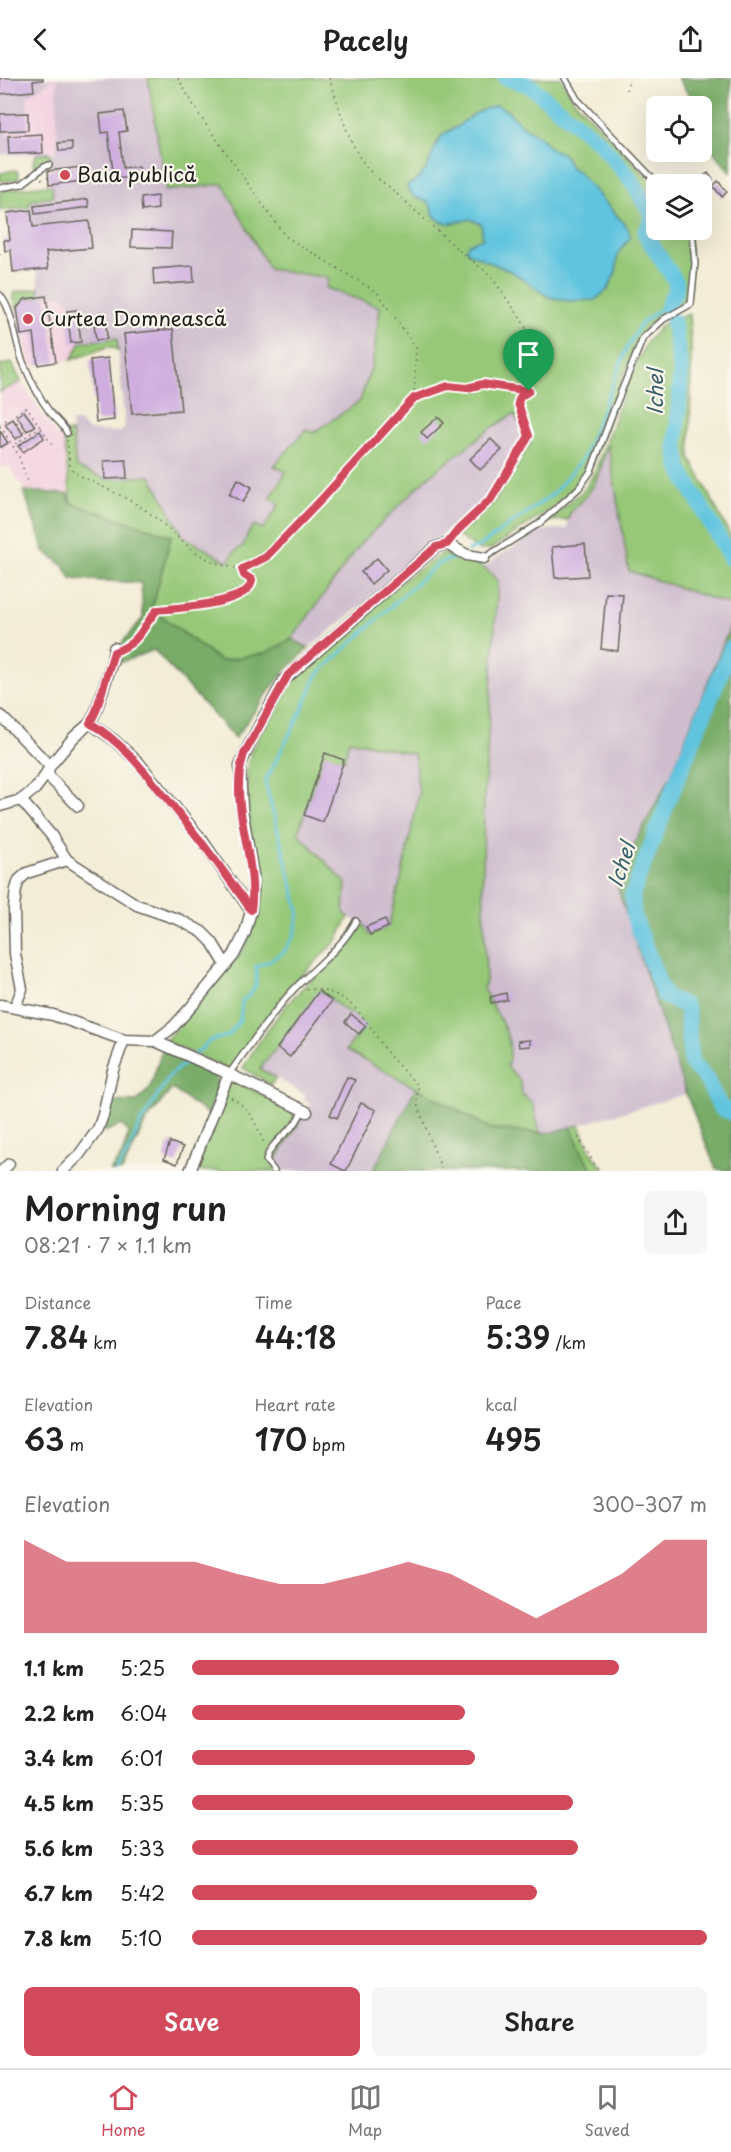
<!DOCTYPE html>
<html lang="en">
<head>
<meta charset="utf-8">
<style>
  body { margin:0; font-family:"Playpen Sans",sans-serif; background:#f6f6f6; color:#222; height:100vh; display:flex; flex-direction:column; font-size:22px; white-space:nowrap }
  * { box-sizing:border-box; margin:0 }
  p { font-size:20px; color:#767676 }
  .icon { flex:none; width:33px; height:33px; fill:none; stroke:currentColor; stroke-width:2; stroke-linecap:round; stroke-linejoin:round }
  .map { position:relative; height:1093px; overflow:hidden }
  .details { display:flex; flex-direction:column; background:#fff; flex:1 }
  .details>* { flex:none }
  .tools { position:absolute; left:646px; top:18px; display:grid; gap:12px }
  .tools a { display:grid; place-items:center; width:66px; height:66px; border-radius:9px; background:#fff; box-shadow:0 6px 24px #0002; font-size:30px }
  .pin { position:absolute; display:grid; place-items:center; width:51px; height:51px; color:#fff; margin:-62px -26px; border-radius:50% 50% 50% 0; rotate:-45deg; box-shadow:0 0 6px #0007 }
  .pin .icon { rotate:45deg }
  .round { display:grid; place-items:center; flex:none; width:63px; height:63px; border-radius:9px; background:#f6f6f6 }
  .headline { display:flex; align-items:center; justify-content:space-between; height:102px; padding:0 24px }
  h1 { font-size:33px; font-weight:600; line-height:45px }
  .stats { display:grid; grid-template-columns:repeat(3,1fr); gap:9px; height:102px; padding:6px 24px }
  .stats div { display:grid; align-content:center }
  .stats b { font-size:30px; font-weight:600 }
  .stats small { font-size:16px; font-weight:400 }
  .stats p { font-size:16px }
  .chart { height:168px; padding:12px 24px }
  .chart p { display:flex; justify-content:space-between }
  .chart svg { width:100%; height:108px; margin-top:6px; fill:#d1495b; opacity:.7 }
  .action { display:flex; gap:12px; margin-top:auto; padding:12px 24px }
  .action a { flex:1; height:69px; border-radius:9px; background:#d1495b; color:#fff; font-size:24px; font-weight:600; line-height:69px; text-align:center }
  .action a+a { background:#f6f6f6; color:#222 }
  ul { padding:0 24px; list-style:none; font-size:20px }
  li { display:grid; grid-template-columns:96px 72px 1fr; align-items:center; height:45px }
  li i { height:15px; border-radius:8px; background:#d1495b }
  header { display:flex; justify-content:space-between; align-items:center; height:78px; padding:0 24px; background:#fff; font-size:27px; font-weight:600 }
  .menu { display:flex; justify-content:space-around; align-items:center; height:84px; border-top:2px solid #e0e0e0; background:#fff; font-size:16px; color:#767676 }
  .menu a { display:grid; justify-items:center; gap:3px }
  .menu .on { color:#d1495b }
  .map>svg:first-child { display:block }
  .built { fill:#f3cfdf }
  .industrial { fill:#cfbdce }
  .green { fill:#96c878; stroke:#59724a; stroke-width:1.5 }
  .forest { fill:#78ac68; stroke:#4a6442; stroke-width:1.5 }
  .water { fill:#61c4df; stroke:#3e707e; stroke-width:1.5 }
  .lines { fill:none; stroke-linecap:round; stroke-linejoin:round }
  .stream { stroke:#61c4df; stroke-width:3 }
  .river { stroke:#61c4df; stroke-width:16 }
  .building { fill:#cfaddf }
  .service-casing { stroke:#67655d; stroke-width:8 }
  .minor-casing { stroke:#67655d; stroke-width:13 }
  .path { stroke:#67655d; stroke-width:1.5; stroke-dasharray:1.5 4.5; stroke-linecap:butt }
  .service { stroke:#fff; stroke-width:5 }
  .minor { stroke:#fff; stroke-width:10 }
  .route-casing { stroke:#fff; stroke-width:12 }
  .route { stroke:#d1495b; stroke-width:8 }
  .poi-dot { fill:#d1495b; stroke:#fbf7ec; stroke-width:2 }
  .labels { text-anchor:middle; stroke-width:4.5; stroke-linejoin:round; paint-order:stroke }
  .poi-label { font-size:20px; fill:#1c1c1c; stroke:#fbf7ec; text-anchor:start }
  .water-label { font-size:21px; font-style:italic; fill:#385f6a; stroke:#fbf7ec }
</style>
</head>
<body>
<header><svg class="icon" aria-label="back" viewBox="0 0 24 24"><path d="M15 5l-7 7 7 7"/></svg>Pacely<svg class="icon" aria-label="share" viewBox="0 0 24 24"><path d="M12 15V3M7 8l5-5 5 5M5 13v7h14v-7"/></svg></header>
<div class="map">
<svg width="731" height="1093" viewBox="0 0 731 1093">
  <rect width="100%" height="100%" fill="#fbf7ec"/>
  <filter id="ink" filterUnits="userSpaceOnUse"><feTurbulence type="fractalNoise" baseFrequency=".0167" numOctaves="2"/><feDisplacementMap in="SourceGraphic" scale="12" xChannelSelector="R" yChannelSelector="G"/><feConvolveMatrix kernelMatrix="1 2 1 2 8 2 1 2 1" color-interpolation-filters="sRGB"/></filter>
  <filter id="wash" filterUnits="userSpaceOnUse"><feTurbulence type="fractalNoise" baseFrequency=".008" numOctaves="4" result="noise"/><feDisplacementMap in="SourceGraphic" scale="24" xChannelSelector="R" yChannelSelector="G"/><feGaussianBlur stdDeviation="1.35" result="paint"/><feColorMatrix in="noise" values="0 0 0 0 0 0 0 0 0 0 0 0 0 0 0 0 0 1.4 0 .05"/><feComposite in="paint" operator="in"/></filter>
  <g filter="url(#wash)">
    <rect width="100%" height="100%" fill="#f3edd7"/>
    <g class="built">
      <path d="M54 0H57L58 8 56 74 9 76 7 53 28 52 27 19Z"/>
      <path d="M61 217 77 232 81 264 71 282 31 287 21 257 17 230 25 221Z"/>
      <path d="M21 304 57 358 63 355 68 416 26 412 7 387 0 390V314Z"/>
    </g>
    <g class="industrial">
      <path d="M0 0H54L27 19 28 52 7 53 9 76 0 77Z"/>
      <path d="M57 0H148L167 113 223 106 269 191 329 200 326 210 380 229 373 284 360 323 313 355 275 388 286 394 270 421 279 427 263 452 254 447 247 457 244 467 234 474 228 484 183 458 151 399 105 401 75 388 71 344H79L89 353 121 354 125 348 117 260 81 264 77 232 61 217 40 219 37 192 13 194 11 173H5L4 162 10 161 7 135 31 132 30 123 49 107 48 93 52 92 50 75 56 74 57 57Z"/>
      <path d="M515 336 526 356 489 416 356 532 309 570 292 561 361 465 427 400 491 350Z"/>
      <path d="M608 364 629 493 731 527V546L671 697 615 802 686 1016 554 1054 540 1055 533 1026 522 1016 520 1003 507 988 511 980 483 910 486 904 483 802 484 721 498 503 491 494 484 490 496 480 542 452 567 451 569 436 588 416Z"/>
      <path d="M349 662 414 676 419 715 401 801 388 849 370 857 366 849 344 836 297 755 325 675Z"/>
      <path d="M319 913 366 948 346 972 416 1009 373 1093H281L274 1085 311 1026 304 1022 306 1017 260 991Z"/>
    </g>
    <g class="green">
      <path d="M148 0H561L574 22 657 109V152H689L691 186 687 221 663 234 646 249 634 270 592 384 581 402 557 427 491 471 479 472 458 458 494 424 532 363 526 356 514 336 491 350 427 400 361 465 292 561 266 575 221 583 152 531 171 458 71 425 63 355 72 354 76 389 105 401 151 398 183 458 228 484 234 474 244 467 247 457 254 447 263 451 279 427 270 421 286 394 274 388 306 351 313 355 360 323 373 284 380 229 326 210 329 200 269 191 223 106 166 113Z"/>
      <path d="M37 75H50L51 84 34 89 33 86Z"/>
      <path d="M15 92 18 94 19 99 16 102 0 103 1 95Z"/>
      <path d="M52 106 53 119 30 123V129L0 133V113Z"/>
      <path d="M39 210 40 219 25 221 17 230 13 217 16 214Z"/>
      <path d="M689 236 691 264 690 379 731 459V527L629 493 608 366C602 384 600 399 588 416 581 425 569 430 568 442L549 443 585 411 595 393 626 309 647 264 664 245Z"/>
      <path d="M117 260 118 273 113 269H107L71 282 81 264Z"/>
      <path d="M12 285 21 304 0 314V287Z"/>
      <path d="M443 475C461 475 487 489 498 503L484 721 483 802 486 904 483 910C494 934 518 960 507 988L520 1003 522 1016 533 1026 540 1055 491 1051 346 972 365 948 320 913 260 991 276 1000 271 1007 243 990C257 966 273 942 292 921 315 895 343 876 362 846L366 849 370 857 388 849 401 801 419 715 414 676 349 662 344 682 325 676 298 755 346 805 344 835 349 839 337 862 290 909 229 992 165 963 244 871 252 848 260 811 246 722 247 689 251 673 288 607 306 586 406 500Z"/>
      <path d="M234 1003 304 1037 274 1085 281 1093H193L228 1004Z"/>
      <path d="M580 1047 590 1072 605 1093H594L583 1077 571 1049Z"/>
    </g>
    <g class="forest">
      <path d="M678 0H731V95L702 60V28H696Z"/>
      <path d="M24 413 68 416 71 425 171 458 152 531 220 583 266 575 292 561 309 570 282 596 235 660 154 572 120 585 121 566 143 540 141 505 71 501 64 488 44 473Z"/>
      <path d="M731 546V1093L716 1091 686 1016 615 802 671 697Z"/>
      <path d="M162 972 212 993C224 1007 214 1022 209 1037L172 1011 146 1043 122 1093H110L122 1077 129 1054 121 1047 105 1054 102 1052 110 1023 136 1024 150 1010Z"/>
      <path d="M416 1009 491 1051 540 1055 554 1054 571 1049 583 1077 594 1093H373Z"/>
    </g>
    <path class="water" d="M497 27 509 34 521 47 539 58 550 70 563 76 567 81 568 87 578 94 627 149 631 159 618 175 616 194 608 211 595 222 568 223 549 219 512 194 469 175 466 171 468 166 483 160 481 146 470 141C459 144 442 150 434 137 432 132 432 128 428 124L415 119 407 111V108C436 90 425 82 441 59 446 53 450 53 457 49 459 48 461 45 464 43 473 36 486 30 497 27Z"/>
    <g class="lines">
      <g class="stream">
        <path d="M468 473 480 468 553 416 583 380 627 270 640 247 668 224"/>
        <path d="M195 976 211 962 228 958 240 942 242 923C256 914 258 904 256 889L270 883 284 874 295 856 299 833 265 704 301 634 317 597 436 487 460 477"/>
        <path d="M116 1093 126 1078 141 1044 171 996 190 981"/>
      </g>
      <g class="river">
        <path d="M506 0 529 7 599 64 629 99 653 138 645 156 676 204C678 215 668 220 668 230"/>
        <path d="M673 243 681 293 676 369 680 391 731 481"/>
        <path d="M731 570 667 726 632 817 634 839 664 918 684 927 687 932 691 985 706 1001 721 1030 731 1034"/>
      </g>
    </g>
    <g id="blocks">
      <g class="building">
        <path d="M0 0H43V2L33 3 34 13 0 16Z"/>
        <path d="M124 33 127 53 119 54 123 90 139 88 141 98 114 101 108 54 102 55 100 36Z"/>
        <path d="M28 35V52L0 53V36Z"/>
        <path d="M42 56 43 75 9 76 8 58Z"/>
        <path d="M72 64V72L59 73 58 65Z"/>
        <path d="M82 89 83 103 49 107 48 93Z"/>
        <path d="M708 95 713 102 709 105 704 98Z"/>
        <path d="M718 103 727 114 722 119 713 108Z"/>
        <path d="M157 118 158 131 142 133 141 120Z"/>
        <path d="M88 121 89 129 35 136 34 128Z"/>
        <path d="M31 132 33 149 89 143 92 170 46 174 48 191 13 194 11 172 5 173 4 162H10L7 135Z"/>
        <path d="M132 152 172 154 171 170 131 169Z"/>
        <path d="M193 188 194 204 154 207 153 191Z"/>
        <path d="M46 218 56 284 38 287 34 255 21 257 17 230 25 221Z"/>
        <path d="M77 232 81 264 71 265 67 233Z"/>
        <path d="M106 246 107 261 96 262 94 247Z"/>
        <path d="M173 251 181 332 132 336 124 256Z"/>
        <path d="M108 280 114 342 96 344 90 282Z"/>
        <path d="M24 333 35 348 27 353 17 338Z"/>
        <path d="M438 339 444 345 427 361 421 354Z"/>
        <path d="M13 341 23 356 16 361 5 346Z"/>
        <path d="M0 353 8 365 1 369 0 368Z"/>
        <path d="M40 353 44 360 23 374 18 368Z"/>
        <path d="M491 361 502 372 480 392 470 381Z"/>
        <path d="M126 382 127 400 105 401 104 383Z"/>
        <path d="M238 401 252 409 243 424 229 416Z"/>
        <path d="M585 466 588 498 555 500 552 469Z"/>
        <path d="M377 480 387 492 371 506 361 494Z"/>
        <path d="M606 515 623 516 618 573 601 571Z"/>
        <path d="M325 675 344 682 323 744 304 737Z"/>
        <path d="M385 841 388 849 370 857 366 849Z"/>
        <path d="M319 913 332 923 290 979 277 970Z"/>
        <path d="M506 915 507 922 491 925 490 919Z"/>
        <path d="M351 936 366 948 359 956 345 944Z"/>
        <path d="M530 962V968L519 969 518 963Z"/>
        <path d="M347 999 355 1002 337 1040 330 1037Z"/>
        <path d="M361 1025 376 1032 346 1093H345L331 1086Z"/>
        <path d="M170 1064 183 1069 177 1086 164 1081Z"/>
      </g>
    </g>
  </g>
  <g filter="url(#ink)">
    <use href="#blocks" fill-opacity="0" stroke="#67655d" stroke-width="1.5"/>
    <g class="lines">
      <g class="service-casing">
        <g id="service">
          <path d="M565 0 577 21 658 106"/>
          <path d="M0 110 22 106 44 89 49 87"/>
          <path d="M0 217C13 232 15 264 23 284 30 301 38 318 49 333 55 341 63 346 67 355"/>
          <path d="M447 466 458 451 491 421 529 359"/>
          <path d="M484 480 540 445 579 410 591 393 614 331 643 260 664 241 691 226 695 186 692 152"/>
          <path d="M229 996C250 967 270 937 294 911 316 888 341 871 356 843"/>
          <path d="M274 1093 266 1082C270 1067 282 1059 293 1048 297 1044 300 1037 303 1032"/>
        </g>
      </g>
      <g class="minor-casing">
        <g id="minor">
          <path d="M0 637 50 688"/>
          <path d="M90 645 114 662 139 685 202 762 251 833"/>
          <path d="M47 694 51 701 78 728"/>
          <path d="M21 722 51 757 67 782 137 827 180 842 202 854 212 864 226 887"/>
          <path d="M0 728 21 722 35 711 45 698 50 688 74 659 90 645 96 633 112 584 114 570"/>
          <path d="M0 927 53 937 124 962 155 963 229 996 307 1034"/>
          <path d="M15 929 22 911 15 876 14 830 16 811 19 802 27 795 67 782"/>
          <path d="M155 963 173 949 192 928 234 877 245 855 251 833 254 803 242 732 240 688 250 665 284 602 436 469 447 466 467 477 484 480"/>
          <path d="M2 1093 9 1086"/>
          <path d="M63 1093 79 1077 98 1051 103 1037 113 992 124 962"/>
          <path d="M190 1093 229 996"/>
        </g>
      </g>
      <g class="path">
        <path d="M178 0 200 38 285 158 378 215 416 270 414 320 322 421 266 479 242 491"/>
        <path d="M329 0C343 37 351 86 387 107L461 174 490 197 521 241 543 281 540 285 529 286 526 294C531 301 533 305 529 313"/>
        <path d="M627 12 629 0"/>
        <path d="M41 101 49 100"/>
        <path d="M0 176H1"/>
        <path d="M415 319 448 308 467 310 493 306 501 309 529 313 520 319 518 325 526 352"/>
        <path d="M13 339 26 357"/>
        <path d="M0 346 27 329 40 349 12 368"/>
        <path d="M0 348 18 376 29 407"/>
        <path d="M41 350 54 370"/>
        <path d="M67 362 70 388 74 394C98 408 126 418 148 434 183 460 195 485 242 491L244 497 252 502C251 526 176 530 157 532 146 545 140 564 123 571"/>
        <path d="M306 911C354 911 365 944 389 977 398 988 409 998 418 1008L417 1026 442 1093"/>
        <path d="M231 1020C249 1028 257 1048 264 1065"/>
        <path d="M575 1054 599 1093"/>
      </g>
      <use href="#service" class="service"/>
      <use href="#minor" class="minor"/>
    </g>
  </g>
  <g class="lines" filter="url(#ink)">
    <g class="route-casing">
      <path id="route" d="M483 306 529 313 520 319 518 325 529 358 491 421 458 452 447 466 436 469 288 597 244 676C227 727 259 781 251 832 223 792 194 753 162 715 140 688 120 663 90 645L96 633 114 574C141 564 140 552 157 532 177 530 251 526 252 502L244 497 242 491 266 479 322 421 414 320 448 308 467 310Z"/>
    </g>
    <use href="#route" class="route"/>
  </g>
  <g class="poi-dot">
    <circle cx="65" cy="97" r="6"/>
    <circle cx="28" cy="241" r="6"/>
  </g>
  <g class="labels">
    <g class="poi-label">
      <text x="77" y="104">Baia publică</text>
      <text x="40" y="248">Curtea Domnească</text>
    </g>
    <g class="water-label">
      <text transform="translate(656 314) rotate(-89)" y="7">Ichel</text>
      <text transform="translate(622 787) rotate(-72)" y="7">Ichel</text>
    </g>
  </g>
</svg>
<div class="tools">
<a><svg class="icon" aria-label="locate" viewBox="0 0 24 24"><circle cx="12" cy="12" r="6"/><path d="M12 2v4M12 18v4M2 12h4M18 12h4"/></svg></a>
<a><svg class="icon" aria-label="layers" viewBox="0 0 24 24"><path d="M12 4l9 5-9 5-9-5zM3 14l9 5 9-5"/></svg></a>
</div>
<div class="pin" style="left:529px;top:313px;background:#1e9e55"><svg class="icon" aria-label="arrive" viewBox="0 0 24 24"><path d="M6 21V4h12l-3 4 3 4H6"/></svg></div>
</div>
<section class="details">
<div class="headline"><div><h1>Morning run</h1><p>08:21 · 7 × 1.1 km</p></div><a class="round"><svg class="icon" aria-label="share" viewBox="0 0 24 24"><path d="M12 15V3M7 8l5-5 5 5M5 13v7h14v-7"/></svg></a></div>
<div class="stats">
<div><p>Distance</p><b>7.84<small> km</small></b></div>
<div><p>Time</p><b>44:18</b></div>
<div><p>Pace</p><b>5:39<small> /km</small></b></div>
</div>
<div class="stats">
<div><p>Elevation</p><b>63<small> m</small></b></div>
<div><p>Heart rate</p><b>170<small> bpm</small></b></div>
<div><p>kcal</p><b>495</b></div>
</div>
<div class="chart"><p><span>Elevation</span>300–307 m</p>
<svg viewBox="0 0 160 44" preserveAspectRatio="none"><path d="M0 44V6L10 15L20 15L30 15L40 15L50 20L60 24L70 24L80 20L90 15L100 20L110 29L120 38L130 29L140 20L150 6L160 6V44z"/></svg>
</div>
<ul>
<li><b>1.1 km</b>5:25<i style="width:83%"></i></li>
<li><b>2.2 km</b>6:04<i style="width:53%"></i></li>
<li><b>3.4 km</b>6:01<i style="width:55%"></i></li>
<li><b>4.5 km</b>5:35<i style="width:74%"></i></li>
<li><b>5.6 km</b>5:33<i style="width:75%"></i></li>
<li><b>6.7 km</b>5:42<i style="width:67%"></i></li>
<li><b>7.8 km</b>5:10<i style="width:100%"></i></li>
</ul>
<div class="action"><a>Save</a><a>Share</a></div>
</section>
<nav class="menu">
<a class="on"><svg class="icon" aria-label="home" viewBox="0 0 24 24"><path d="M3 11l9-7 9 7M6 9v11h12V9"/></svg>Home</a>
<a><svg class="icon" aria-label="map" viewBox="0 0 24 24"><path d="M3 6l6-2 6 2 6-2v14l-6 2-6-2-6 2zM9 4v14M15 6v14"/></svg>Map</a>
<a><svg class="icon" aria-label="saved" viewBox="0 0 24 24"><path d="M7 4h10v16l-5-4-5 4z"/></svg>Saved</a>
</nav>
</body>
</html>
